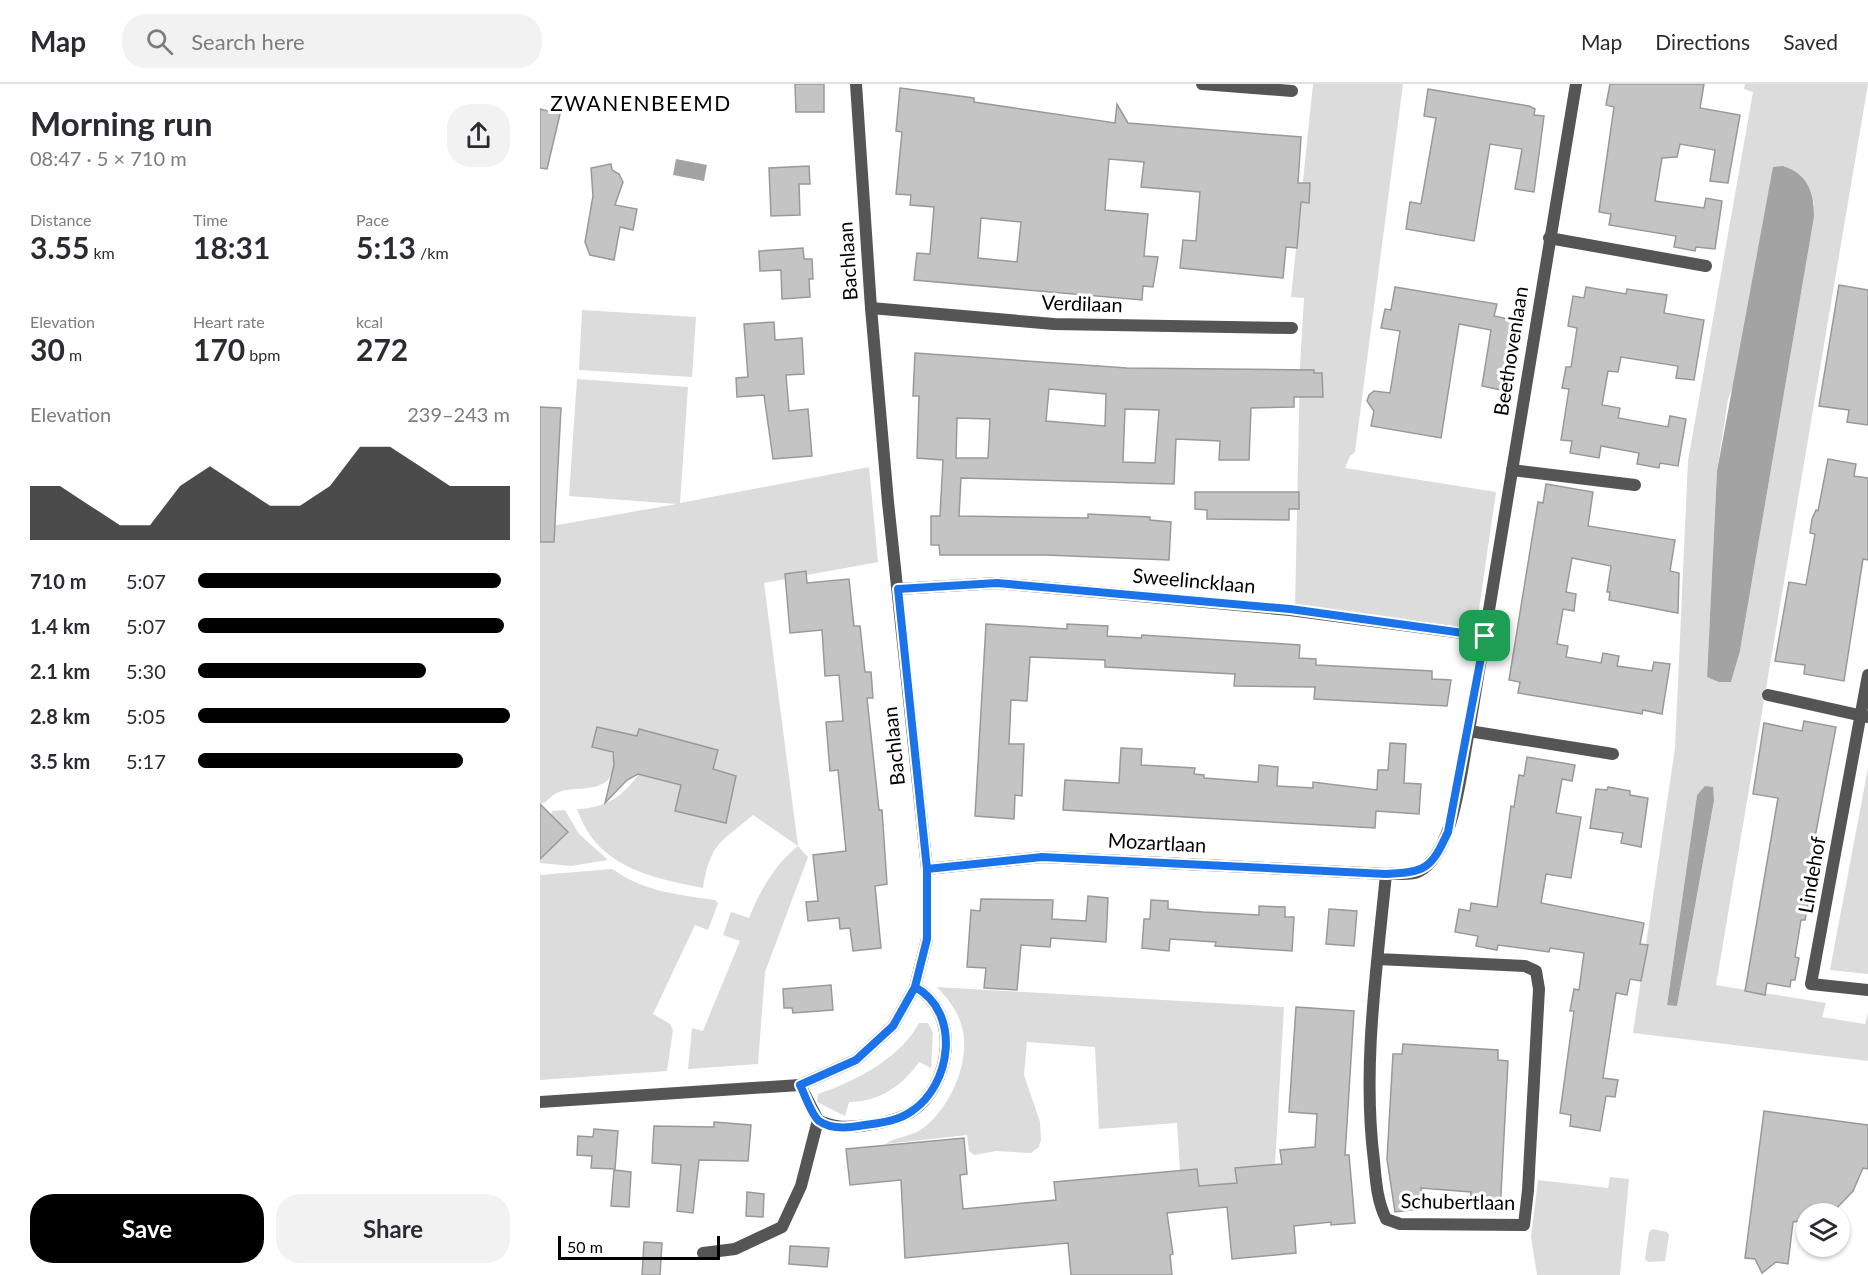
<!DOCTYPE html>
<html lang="en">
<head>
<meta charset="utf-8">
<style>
  body { margin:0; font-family:Lato,sans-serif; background:#f2f2f3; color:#2b2b33; height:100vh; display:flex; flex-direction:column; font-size:22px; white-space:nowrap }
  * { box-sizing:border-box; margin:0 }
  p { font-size:20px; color:#7c7c81 }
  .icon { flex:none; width:33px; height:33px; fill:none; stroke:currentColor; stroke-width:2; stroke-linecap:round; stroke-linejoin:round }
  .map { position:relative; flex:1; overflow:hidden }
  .drawer { display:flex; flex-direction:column; background:#fff; width:540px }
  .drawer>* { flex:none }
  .controls { position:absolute; left:1256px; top:1119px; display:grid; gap:12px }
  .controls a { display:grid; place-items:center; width:54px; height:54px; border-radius:50%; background:#fff; box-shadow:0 2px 4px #0004; font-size:30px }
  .scale { position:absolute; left:18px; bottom:15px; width:162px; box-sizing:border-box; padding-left:6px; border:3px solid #000; border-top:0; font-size:16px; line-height:21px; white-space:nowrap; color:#000; -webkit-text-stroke:4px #fff; paint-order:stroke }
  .pin { position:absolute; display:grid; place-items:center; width:51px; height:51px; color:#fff; margin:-26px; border-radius:12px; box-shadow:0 3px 9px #0006 }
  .round { display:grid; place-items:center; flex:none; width:63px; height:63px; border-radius:24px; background:#f2f2f3 }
  .overview { display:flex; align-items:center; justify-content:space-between; height:102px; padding:0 30px }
  h1 { font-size:33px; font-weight:700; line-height:45px }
  .metrics { display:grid; grid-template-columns:repeat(3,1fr); gap:9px; height:102px; padding:6px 30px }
  .metrics div { display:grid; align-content:center }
  .metrics b { font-size:30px; font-weight:700 }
  .metrics small { font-size:16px; font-weight:400 }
  .metrics p { font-size:16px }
  .chart { height:168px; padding:12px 30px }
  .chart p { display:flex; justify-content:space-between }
  .chart svg { width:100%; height:108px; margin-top:6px; fill:#000; opacity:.7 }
  .action { display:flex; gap:12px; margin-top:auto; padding:12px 30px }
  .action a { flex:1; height:69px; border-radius:24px; background:#000; color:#fff; font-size:24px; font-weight:700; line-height:69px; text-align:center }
  .action a+a { background:#f2f2f3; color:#2b2b33 }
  ul { padding:0 30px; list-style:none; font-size:20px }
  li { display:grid; grid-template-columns:96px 72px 1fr; align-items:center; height:45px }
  li i { height:15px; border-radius:8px; background:#000 }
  header { display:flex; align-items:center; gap:36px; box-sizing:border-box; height:84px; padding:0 30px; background:#fff; border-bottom:2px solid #e1e1e2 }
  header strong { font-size:28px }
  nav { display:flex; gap:33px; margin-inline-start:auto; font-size:21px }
  .search { width:420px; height:54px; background:#f2f2f3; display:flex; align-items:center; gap:15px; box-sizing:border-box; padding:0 21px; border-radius:24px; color:#7c7c81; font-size:22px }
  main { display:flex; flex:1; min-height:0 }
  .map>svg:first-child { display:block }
  .green { fill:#dcdcdc; fill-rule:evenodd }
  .water { fill:#a3a3a3 }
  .building { fill:#c4c4c4; stroke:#999; stroke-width:1.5; fill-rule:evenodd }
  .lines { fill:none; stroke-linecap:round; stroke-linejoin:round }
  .minor { stroke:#555; stroke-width:12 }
  .route-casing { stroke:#fff; stroke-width:12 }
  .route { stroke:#1a73e8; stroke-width:8 }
  .labels { text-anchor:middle; stroke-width:6; stroke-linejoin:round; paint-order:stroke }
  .street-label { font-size:20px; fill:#000; stroke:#fff }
  .neighbourhood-label { font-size:21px; letter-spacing:1.5px; fill:#000; stroke:#fff }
</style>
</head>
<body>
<header>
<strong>Map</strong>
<div class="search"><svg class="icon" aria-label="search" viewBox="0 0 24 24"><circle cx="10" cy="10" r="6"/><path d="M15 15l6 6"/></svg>Search here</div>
<nav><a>Map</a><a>Directions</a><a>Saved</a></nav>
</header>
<main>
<section class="drawer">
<div class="overview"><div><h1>Morning run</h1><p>08:47 · 5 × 710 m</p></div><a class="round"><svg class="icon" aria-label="share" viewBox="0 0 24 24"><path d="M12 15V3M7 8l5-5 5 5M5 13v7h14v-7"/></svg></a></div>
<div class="metrics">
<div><p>Distance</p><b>3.55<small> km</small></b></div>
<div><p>Time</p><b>18:31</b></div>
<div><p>Pace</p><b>5:13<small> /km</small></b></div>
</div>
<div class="metrics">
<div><p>Elevation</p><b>30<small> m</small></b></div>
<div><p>Heart rate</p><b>170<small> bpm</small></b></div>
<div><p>kcal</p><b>272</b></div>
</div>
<div class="chart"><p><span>Elevation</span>239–243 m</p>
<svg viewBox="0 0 160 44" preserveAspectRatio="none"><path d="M0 44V22L10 22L20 30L30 38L40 38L50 22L60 14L70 22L80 30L90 30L100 22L110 6L120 6L130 14L140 22L150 22L160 22V44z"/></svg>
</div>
<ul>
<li><b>710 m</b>5:07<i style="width:97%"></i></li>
<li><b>1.4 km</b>5:07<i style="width:98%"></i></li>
<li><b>2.1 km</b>5:30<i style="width:73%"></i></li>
<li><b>2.8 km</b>5:05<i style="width:100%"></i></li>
<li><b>3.5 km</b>5:17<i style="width:85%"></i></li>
</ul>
<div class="action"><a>Save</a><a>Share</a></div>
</section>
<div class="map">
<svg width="1328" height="1191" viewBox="0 0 1328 1191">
  <rect width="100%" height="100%" fill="#fff"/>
  <g class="green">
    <path d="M773 0H863L815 368 810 372 805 384 956 408 936 546 755 525 760 283 764 214 751 213Z"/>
    <path d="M1205 0H1328L1176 901 1286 919 1282 933 1325 940 1328 929V977L1093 949 1135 664 1148 377 1213 8 1204 5ZM1274 116V133L1200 567 1191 598 1167 593 1177 387 1188 315ZM1161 707 1174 718 1137 922 1127 920 1157 711Z"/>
    <path d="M42 226 156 233 152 293 39 286Z"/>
    <path d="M37 295 148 303 140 419 329 383 338 478 224 499 258 762 268 773 225 888 218 980 148 985 152 944 163 947 200 857 183 851 191 828 209 834C219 808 236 779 258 762L213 731C180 759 171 758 163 804 109 793 57 783 37 725 66 724 82 713 99 690L141 701 135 727 186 739 196 692 173 685 178 666 99 646 97 652 57 643 52 663 70 667C74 673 76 677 74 684 67 711 39 701 19 708 11 711 7 719 0 720V444L137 420 29 412Z"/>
    <path d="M1328 684V890L1290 886Z"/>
    <path d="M25 726 39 750 68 776 31 782 0 779V775L28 748 11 731 12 727Z"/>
    <path d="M72 785C106 808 134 810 175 816L178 819 168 846 155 841 113 930 130 940 133 946 127 987 0 996V791Z"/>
    <path d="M397 903 744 923 735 1081 696 1084 697 1099 659 1103 657 1085 640 1086 637 1039 559 1045 555 963 487 958 484 991 500 1038 501 1056 499 1063 491 1069 456 1067 434 1071 429 1067 427 1051 346 1060C352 1054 372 1052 382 1045 411 1024 434 972 420 937 415 923 406 913 397 903Z"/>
    <path d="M379 939H388L393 949 391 984 379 978C362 1002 339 1018 309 1018L305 1032 277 1018 278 1010C314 998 361 974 379 939Z"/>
    <path d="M1070 1093 1089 1095 1080 1191H997L991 1153 998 1096 1068 1104Z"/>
    <path d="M1112 1145 1127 1148 1129 1151 1125 1177 1108 1178 1105 1175 1109 1148Z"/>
  </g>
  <g class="water">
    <path d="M136 75 167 81 164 97 133 91Z"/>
    <path d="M1243 82C1268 90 1274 109 1274 133L1200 567 1191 598H1179L1167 593 1177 387 1233 83Z"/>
    <path d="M1165 702 1173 703 1174 717 1137 922 1127 921 1157 711Z"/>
  </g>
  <g class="building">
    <path d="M255 0H284V28H256Z"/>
    <path d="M1070 0H1164L1160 24 1200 31 1188 99 1170 97 1175 66 1140 60 1137 73 1122 74 1115 117 1164 124 1166 114 1182 117 1175 165 1156 163 1155 167 1134 163 1136 152 1069 141 1071 130 1059 128 1074 23 1066 21Z"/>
    <path d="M360 4 434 14V18L575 39 577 20 588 39 761 53 758 99H770L769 119 761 118 757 164 746 163 743 194 640 184 643 156 656 157 660 108 601 103 604 78 569 75 565 126 608 130 604 172 618 173 613 203 603 202 602 216 374 196 377 169 390 170 394 123 370 121 371 111 356 110 362 48 356 47ZM441 134 481 138 477 178 438 174Z"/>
    <path d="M888 5 989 22 995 25 994 31 1004 32 994 108 975 105 982 65 950 60 934 157 866 145 870 118 881 120 896 34 884 32Z"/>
    <path d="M0 25 20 30 7 85 0 84Z"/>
    <path d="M71 80 72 86 79 90 83 98 75 121 97 125 93 146 80 143 74 176 50 171 45 158 53 112 51 84Z"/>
    <path d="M269 82 270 100H259L260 131 231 132 229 84Z"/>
    <path d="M263 164 264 175H272L273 195H269L270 213 242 215 241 186 220 187 219 167Z"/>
    <path d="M1299 201 1328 206V341L1307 338 1309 326 1279 322Z"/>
    <path d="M855 203 957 220 954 232 973 236 961 306 942 302 951 246 919 240 901 354 831 342 834 327 827 317 829 311 834 307 850 309 860 247 841 244 845 225 851 226Z"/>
    <path d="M1046 203 1086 210 1087 205 1127 211 1124 229 1164 236 1154 296 1136 294 1138 282 1081 273 1078 288 1068 287 1062 321 1080 324 1078 334 1128 343 1130 332 1146 335 1138 382 1120 379 1119 384 1097 380 1099 369 1061 362 1059 374 1030 369 1032 357 1021 356 1029 305 1022 304 1026 283H1031L1037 244 1028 242 1033 212 1044 214Z"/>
    <path d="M234 238 235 256 262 254 264 290 246 291 249 327 268 325 272 372 233 375 224 311 197 313 196 294 208 293 204 240Z"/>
    <path d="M375 269 587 284 774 286V289H782L783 313H754V323L711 324 709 376H679L680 357 636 355 634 400 421 394 419 432 548 434V430L610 433V436L631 438 629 476 505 471H400L399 461H391V432H400L403 376 377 374 379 312H373ZM509 305 566 310 565 342 506 337ZM585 325 619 326 615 379 583 378ZM417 334 450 335 448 374H416Z"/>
    <path d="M0 323 21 324 14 458H0Z"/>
    <path d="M1288 375 1316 380 1314 392 1328 394V476L1323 475 1304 597 1264 590 1265 581 1235 577 1249 498 1266 501 1275 450 1270 449 1272 435 1276 426 1278 427Z"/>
    <path d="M1006 400 1053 408 1048 442 1135 456 1130 487 1139 489 1138 529 1069 516 1070 508H1067L1071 482 1032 474 1026 508 1036 510 1034 527 1023 525 1017 560 1028 562 1026 573 1061 579 1063 569 1079 572 1077 582 1112 587 1114 578 1130 580 1122 630 1103 626 1102 630 978 609 980 598 969 596 998 418 1003 419Z"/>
    <path d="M655 408H759V425H749V436L667 435V426L655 425Z"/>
    <path d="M266 487 267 499 309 495 314 542H320L325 588H331L333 614H327L339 726H342L347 800 335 802 341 864 313 867 310 844 300 845 299 834 268 837 266 818 278 817 273 771 306 767 298 686 290 687 286 638 303 637 299 591 285 592 282 546 250 549 245 490Z"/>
    <path d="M446 540 527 545V540L568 542 567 552 601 554 602 551 760 561 759 574 776 575V581L892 587V595L911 596 907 622 774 615 775 603 694 602 695 590 565 583V576L490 573 487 617 471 616 469 660H484L482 712 475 711 474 735 435 732Z"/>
    <path d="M1264 637 1296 643 1275 753 1279 754 1275 777 1271 776 1265 813 1269 814 1265 836H1261L1255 873 1259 874 1255 896H1251L1250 903 1227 899 1225 911 1205 907 1238 714 1213 710 1224 639 1262 647Z"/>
    <path d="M57 643 97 652 99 645 178 666 173 685 196 692 186 739 135 727 141 701 98 690 87 696 65 719 74 681 73 668 52 663Z"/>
    <path d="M850 659 866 660 864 699 881 700 879 730 836 727 835 744 523 726 525 696 579 699 581 664 602 665 601 681 655 684 654 690 664 691V694L718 698 719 681 738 683 737 702 773 704V698L837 706 838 686H848Z"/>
    <path d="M987 673 1035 681 1032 697 1022 695 1016 729 1041 733 1031 794 1006 790 1001 819 1104 839 1100 860 1108 861 1101 897 1090 895 1087 911 1076 909 1063 994 1078 996 1075 1013 1066 1012 1060 1047 1030 1042 1031 1031 1020 1029 1034 927H1030L1034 905 1039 906 1044 869 1010 864 1009 868 958 861 957 866 936 862 938 852 915 848 919 825 930 827 931 819 957 823 971 722 974 723 979 691 984 692Z"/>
    <path d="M1068 703 1090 707V711L1108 714 1101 763 1081 759 1083 749 1050 744 1056 705 1067 706Z"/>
    <path d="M0 720 28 748 0 775Z"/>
    <path d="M548 812 568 814 566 858 511 854 510 863 481 861 477 906 444 904 446 884 427 883 431 826 440 827 441 815 513 816 512 835 546 837Z"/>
    <path d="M611 816 628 817V825L663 828 719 831V822L745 823V833H754L752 867 675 862 676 858 630 855 629 867 602 864 604 835H610Z"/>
    <path d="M789 825 817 827 814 862 786 860Z"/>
    <path d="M291 901 293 926 253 929 252 924H244L243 905Z"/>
    <path d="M756 923 814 927 805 1071H809L815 1139 791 1141V1138L754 1142 756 1169 692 1175 687 1123 627 1129 633 1170 630 1171 632 1191H531L528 1159 365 1174 361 1096 310 1101 306 1065 424 1054 427 1090 420 1091 423 1125 516 1116 514 1098 657 1085 659 1102 697 1099 695 1084 742 1080 740 1066 775 1063 777 1030 749 1028Z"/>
    <path d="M863 960 958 966V976L968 977 960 1128 935 1127 936 1123H930L931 1108 881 1104 884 1121 878 1122V1125L855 1128 847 1075 853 970H862Z"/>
    <path d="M1224 1027 1328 1041V1085L1323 1084 1313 1107 1295 1126 1289 1130H1266V1136L1253 1138 1248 1180 1236 1178 1222 1189 1215 1175 1205 1174Z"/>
    <path d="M174 1038 211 1041 208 1077 159 1076 153 1129 137 1127 141 1081 112 1079 114 1042 174 1043Z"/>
    <path d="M54 1045 78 1047 75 1085 51 1084 52 1072 37 1071 38 1052 53 1053Z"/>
    <path d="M74 1086 91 1088 89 1123 71 1122Z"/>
    <path d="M207 1108 224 1110 223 1133 206 1132Z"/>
    <path d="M104 1158 122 1159 120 1191H102Z"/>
    <path d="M250 1162 289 1164 287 1183 249 1180Z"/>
  </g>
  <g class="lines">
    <g class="minor">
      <path d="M662 0 752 7"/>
      <path d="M1009 154 1166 182"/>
      <path d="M331 224 514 240 752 244"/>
      <path d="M972 386 1095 401"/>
      <path d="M358 505 457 499 750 526 945 552"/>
      <path d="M1328 591 1271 900 1328 906"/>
      <path d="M1228 611 1327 633"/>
      <path d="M929 647 1073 670"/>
      <path d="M387 785 502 773 846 790C855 789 870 792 878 788 915 770 921 684 929 647L1036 0"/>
      <path d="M838 875 985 882 996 887 999 905 988 1106 984 1141 860 1140 846 1135C837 1116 836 1098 834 1077 822 983 837 884 846 790"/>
      <path d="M260 1001 278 1036C294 1044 309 1044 327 1041 342 1039 358 1036 371 1028 412 1001 421 928 375 903"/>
      <path d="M0 1018 260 1001 316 976 353 942 375 903 387 855V785L348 418 331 224 316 0"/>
      <path d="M163 1169 195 1165 242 1143 261 1102 278 1036"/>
    </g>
  </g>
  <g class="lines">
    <g class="route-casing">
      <path id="route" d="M945 552 908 748C891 785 886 788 846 790L502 773 387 785V855L375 903 353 942 316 976 260 1001C265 1011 271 1030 279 1037 290 1045 307 1044 319 1042 337 1039 357 1038 372 1027 412 1000 421 928 375 903L387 855V785L358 505 457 499 750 525 945 552"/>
    </g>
    <use href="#route" class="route"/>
  </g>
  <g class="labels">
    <g class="street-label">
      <text transform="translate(308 177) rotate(-94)" y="7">Bachlaan</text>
      <text transform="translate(542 220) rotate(2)" y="7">Verdilaan</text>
      <text transform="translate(971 267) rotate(-81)" y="7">Beethovenlaan</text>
      <text transform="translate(654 497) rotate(5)" y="7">Sweelincklaan</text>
      <text transform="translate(354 662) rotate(-96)" y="7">Bachlaan</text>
      <text transform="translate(617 759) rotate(3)" y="7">Mozartlaan</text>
      <text transform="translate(1272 791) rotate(-80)" y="7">Lindehof</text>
      <text transform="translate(918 1118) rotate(1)" y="7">Schubertlaan</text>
    </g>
    <g class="neighbourhood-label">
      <text x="101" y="27">ZWANENBEEMD</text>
    </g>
  </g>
</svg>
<div class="controls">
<a><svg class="icon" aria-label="layers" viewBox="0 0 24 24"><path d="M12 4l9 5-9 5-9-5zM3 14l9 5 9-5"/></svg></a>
</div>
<div class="scale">50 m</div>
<div class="pin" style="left:945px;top:552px;background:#1e9e55"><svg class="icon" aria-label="arrive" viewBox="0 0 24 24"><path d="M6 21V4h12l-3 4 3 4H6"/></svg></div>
</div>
</main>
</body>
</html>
